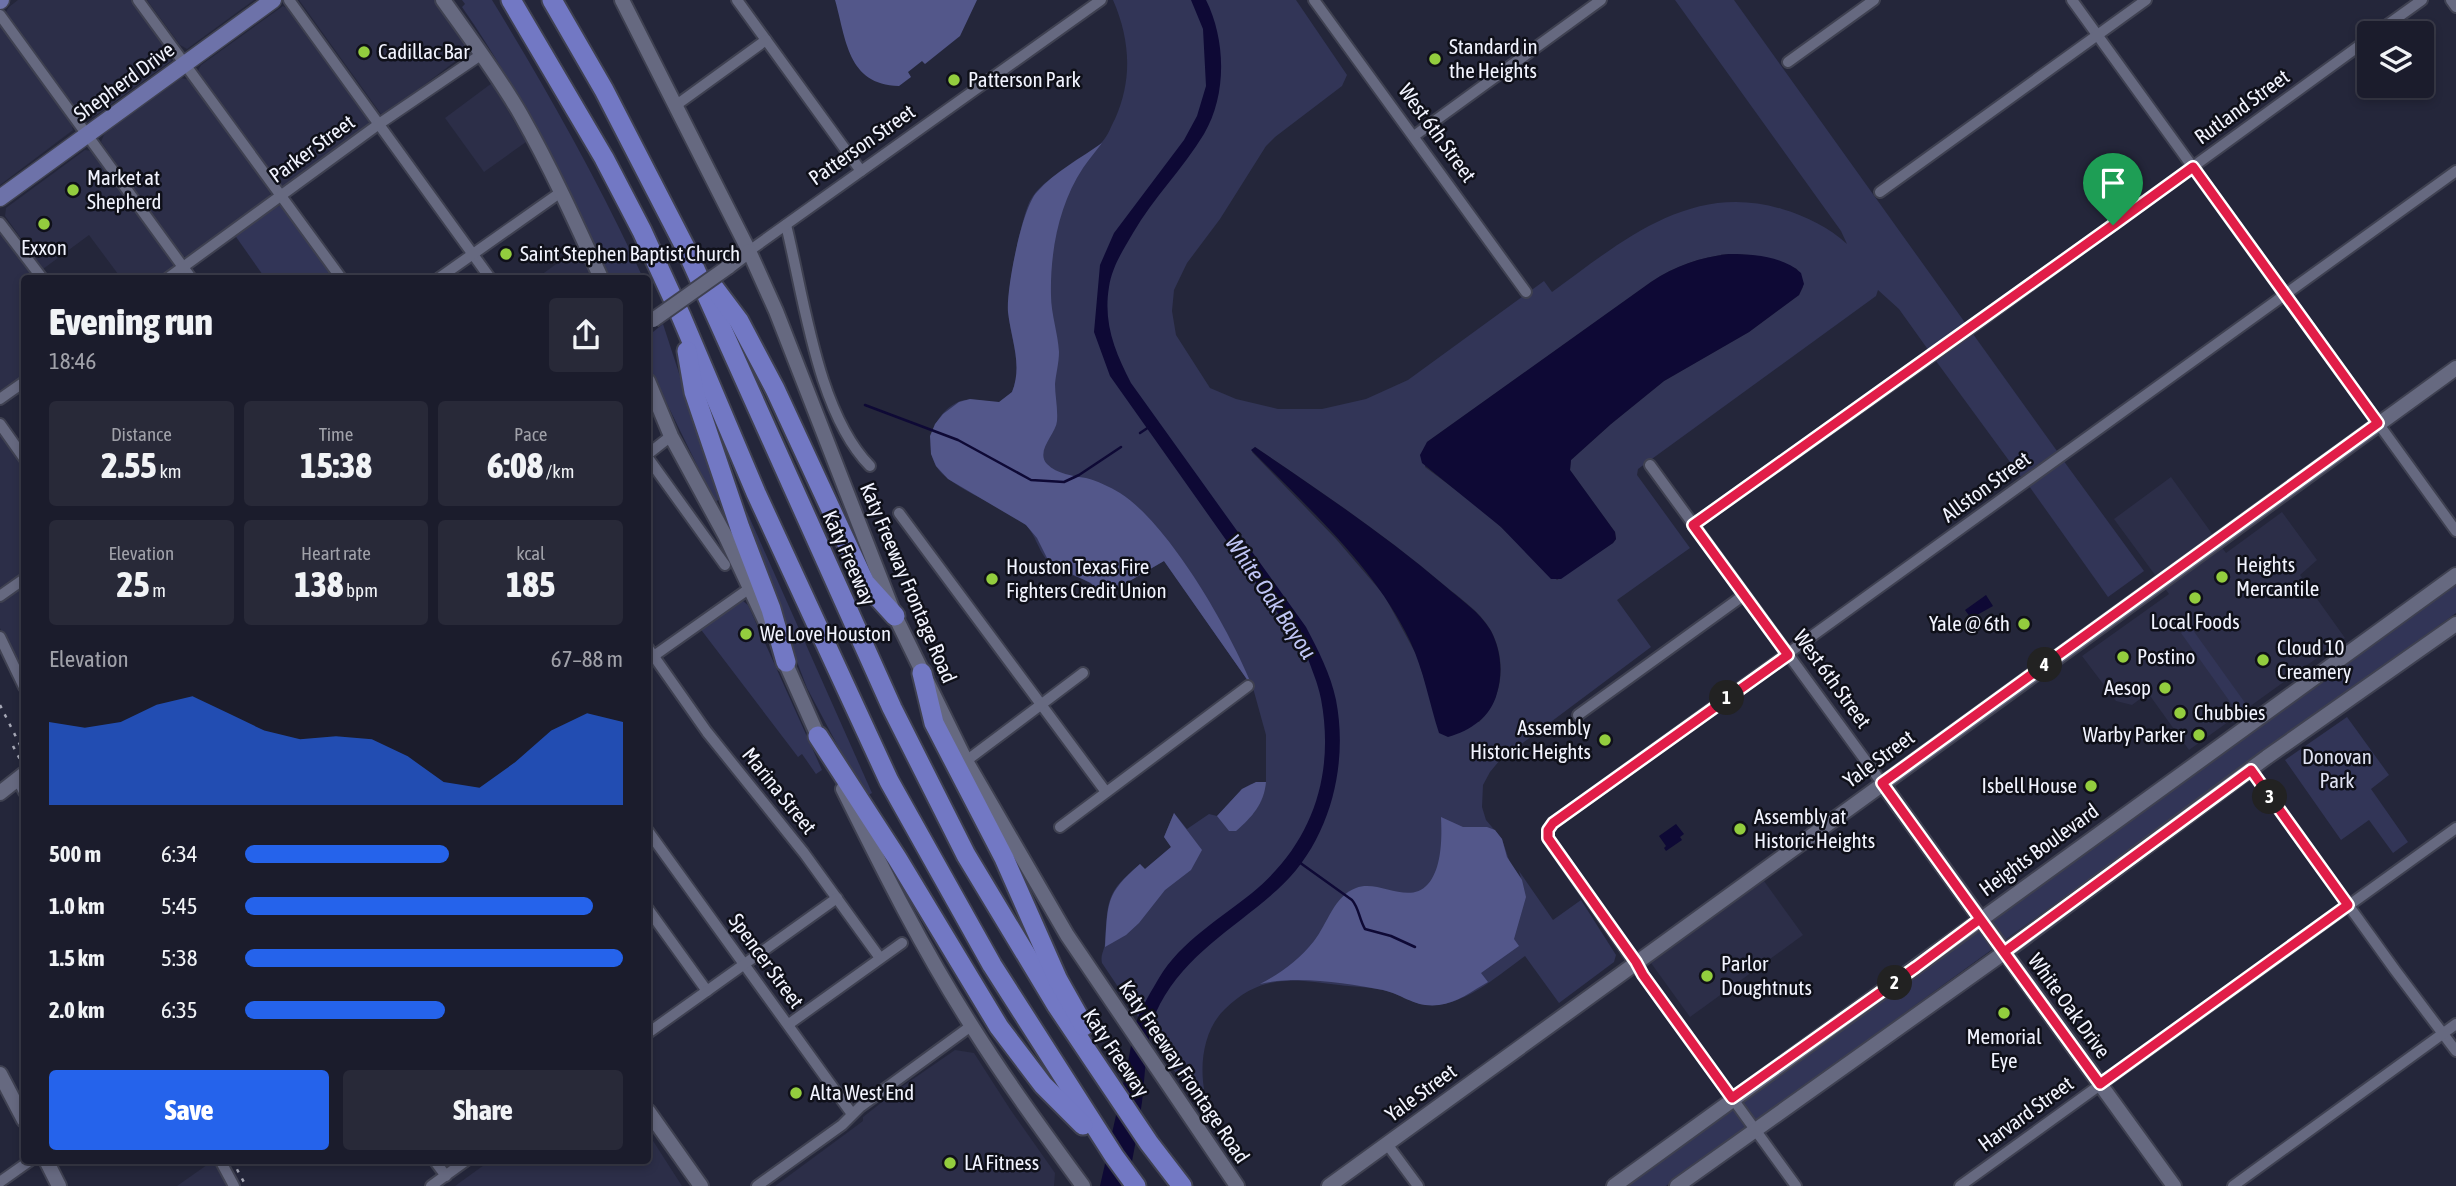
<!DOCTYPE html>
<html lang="en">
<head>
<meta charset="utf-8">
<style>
  body { margin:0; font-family:"Asap Condensed",sans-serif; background:#282938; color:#f1f3f6; height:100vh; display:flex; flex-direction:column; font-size:26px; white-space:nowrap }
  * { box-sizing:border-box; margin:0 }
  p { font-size:23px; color:#a0a1a9 }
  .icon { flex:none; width:38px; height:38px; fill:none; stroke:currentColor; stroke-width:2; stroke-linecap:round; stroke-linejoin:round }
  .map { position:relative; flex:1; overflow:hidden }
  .sheet { position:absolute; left:21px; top:275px; width:630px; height:889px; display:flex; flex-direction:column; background:#1b1c2c; border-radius:7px; box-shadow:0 4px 10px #0003,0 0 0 2px #393a48 }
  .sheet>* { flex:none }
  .controls { position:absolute; left:2357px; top:21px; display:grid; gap:14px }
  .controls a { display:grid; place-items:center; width:77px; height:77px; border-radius:7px; background:#1b1c2c; box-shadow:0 4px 10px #0003,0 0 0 2px #393a48; font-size:35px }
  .pin { position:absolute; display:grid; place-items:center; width:60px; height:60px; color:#fff; margin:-72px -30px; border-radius:50% 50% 50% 0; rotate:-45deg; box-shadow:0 0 7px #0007 }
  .pin .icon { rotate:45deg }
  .km { position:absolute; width:35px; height:35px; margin:-18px; border-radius:50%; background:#222; color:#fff; font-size:19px; line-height:35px; text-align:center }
  .round { display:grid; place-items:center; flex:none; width:74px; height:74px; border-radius:7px; background:#282938 }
  .overview { display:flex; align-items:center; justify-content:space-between; height:119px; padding:0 28px }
  h1 { font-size:38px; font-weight:800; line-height:52px }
  .stats { display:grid; grid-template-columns:repeat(3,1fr); gap:10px; height:119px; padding:7px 28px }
  .stats div { display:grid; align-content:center; border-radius:7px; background:#282938; text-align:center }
  .stats b { font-size:35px; font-weight:800 }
  .stats small { font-size:19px; font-weight:400 }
  .stats p { font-size:19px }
  .chart { height:196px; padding:14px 28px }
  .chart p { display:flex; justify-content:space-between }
  .chart svg { width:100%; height:126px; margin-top:7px; fill:#2563eb; opacity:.7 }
  .action { display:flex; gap:14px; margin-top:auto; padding:14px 28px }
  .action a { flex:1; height:80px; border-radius:7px; background:#2563eb; color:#fff; font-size:28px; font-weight:800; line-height:80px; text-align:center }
  .action a+a { background:#282938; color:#f1f3f6 }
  ul { padding:0 28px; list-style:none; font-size:23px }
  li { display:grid; grid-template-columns:112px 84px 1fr; align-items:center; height:52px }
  li i { height:18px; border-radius:9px; background:#2563eb }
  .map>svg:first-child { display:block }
  .built { fill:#2c2e48 }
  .green { fill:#323557; fill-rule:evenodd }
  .forest { fill:#53578a }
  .water { fill:#0e0935 }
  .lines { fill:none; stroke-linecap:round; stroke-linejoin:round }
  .stream { stroke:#0e0935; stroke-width:2.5 }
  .street-casing { stroke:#3f4151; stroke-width:14 }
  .secondary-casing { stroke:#3f4151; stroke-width:18 }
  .primary-casing { stroke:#3f4151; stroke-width:19 }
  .highway-casing { stroke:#3f4151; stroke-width:23 }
  .street { stroke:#666980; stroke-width:10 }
  .secondary { stroke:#666980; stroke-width:14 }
  .primary { stroke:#6d72a9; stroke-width:16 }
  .highway { stroke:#7278c4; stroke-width:19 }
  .rail { stroke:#a6a8b6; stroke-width:2.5; stroke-dasharray:3.5 7; stroke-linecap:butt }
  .secondary-bridge-casing { stroke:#3f4151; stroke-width:18; stroke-linecap:butt }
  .secondary-bridge { stroke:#666980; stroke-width:14 }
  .route-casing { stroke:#fff; stroke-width:14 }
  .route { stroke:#e11d48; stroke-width:9 }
  .poi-dot { fill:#93cd3e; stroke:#0f1019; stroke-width:2.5 }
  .labels { text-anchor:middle; stroke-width:5; stroke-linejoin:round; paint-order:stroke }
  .poi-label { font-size:21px; fill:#f2f4ff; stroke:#0f1019; text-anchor:start }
  .street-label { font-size:21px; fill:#f2f4ff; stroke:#0f1019 }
  .park-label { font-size:21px; fill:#e0e3f3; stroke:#0f1019 }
  .water-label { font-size:23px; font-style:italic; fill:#c0c6f6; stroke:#0f1019 }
</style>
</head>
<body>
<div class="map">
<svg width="2456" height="1186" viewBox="0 0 2456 1186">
  <rect width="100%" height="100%" fill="#24263a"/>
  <g class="built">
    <path d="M18 0H131L167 50 171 61 95 116 84 120 8 16 6 12 9 7Z"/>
    <path d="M147 0H254L187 49 180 45Z"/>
    <path d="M299 0H435L466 42V53L389 112 381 114Z"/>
    <path d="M283 6 289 9 370 118 371 123 370 127 284 187H281L200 78 198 71 201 65Z"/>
    <path d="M0 24 70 120 73 130 0 185Z"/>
    <path d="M181 78 190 80 271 193 266 201 188 258 181 255 101 142 105 132Z"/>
    <path d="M492 83 526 142 484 172 445 118Z"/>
    <path d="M85 150 92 151 169 254 175 265 174 268 160 278H121L89 235 43 269 5 216 6 208Z"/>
    <path d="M0 230 35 278H24V376L0 394Z"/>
    <path d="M581 246 595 278H537Z"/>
    <path d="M0 430 24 464V573L0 590Z"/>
    <path d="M2171 477 2226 553 2282 512 2317 560 2300 575 2345 638 2189 750 2148 693 2132 705 2116 701 2082 656 2169 594 2114 519Z"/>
    <path d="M24 582V680L0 628V599Z"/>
    <path d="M1764 881 1803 935 1690 1017 1651 963Z"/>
    <path d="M955 1050 974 1053 1010 1109 1055 1173 1054 1186H775L863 1121V1117L900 1088Z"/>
    <path d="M648 1133 682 1186H455L491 1160H648Z"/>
    <path d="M214 1160 229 1186H177Z"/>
  </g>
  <g class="green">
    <path d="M462 0H492C547 90 599 182 643 278H608C566 184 521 92 462 7L465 4Z"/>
    <path d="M1113 0H1296L1347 75 1342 86 1275 137 1266 146 1220 219 1187 263 1174 290 1172 311 1176 335 1210 388 1236 399 1278 409H1322L1366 399 1408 380 1544 281 1552 292C1621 242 1690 181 1782 209 1806 216 1830 228 1847 244L1841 231 1675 0H1734L1966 324 1929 351 1899 309 1878 290 1876 296 1638 469 1637 475 1690 548 1617 600 1651 647 1500 760 1490 772 1483 785 1482 807 1486 820 1502 839 1510 863 1521 878 1519 871 1553 920 1581 900 1616 955 1614 962 1559 1003 1525 956C1500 974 1469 1002 1437 1005 1417 1007 1405 996 1387 991 1372 987 1355 987 1339 985 1292 979 1261 974 1225 1009 1203 1030 1199 1066 1205 1094L1199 1101 1194 1100 1102 963C1100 954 1105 950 1105 942 1108 899 1106 892 1140 864L1145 869 1171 847 1164 837 1174 813 1187 829 1209 814 1217 816 1242 789 1251 784 1266 782V735L1253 688 1164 561 1102 597C1098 592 1094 585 1088 582 1076 575 1059 573 1050 563 1036 550 1037 532 1020 520 997 504 968 495 946 477 920 457 929 416 958 402 972 396 985 403 1000 402L1012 392C1024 363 1009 337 1008 308 1008 284 1019 231 1027 208 1038 175 1081 167 1102 142 1108 136 1111 126 1115 119 1133 79 1130 39 1113 0ZM1729 254C1754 254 1775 258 1797 269L1803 287 1799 295 1749 332 1664 381 1611 424 1571 460 1570 470 1615 532 1616 539 1613 543 1557 580 1484 511 1425 467 1427 442 1651 282C1675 266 1700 257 1729 254ZM1255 447C1320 491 1384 534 1444 585 1460 598 1479 611 1490 629 1507 659 1504 698 1479 722L1434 710 1417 656 1384 595 1336 539 1252 452Z"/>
    <path d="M282 205 336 278H265L234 234 272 208Z"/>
    <path d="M663 324 720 499 715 502 648 365V336Z"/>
    <path d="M1973 334 2057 451 2021 477 1936 361Z"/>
    <path d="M2063 460 2144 571 2108 597 2029 486Z"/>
    <path d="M747 512 872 793 865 797 807 688 741 515Z"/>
    <path d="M2456 582V613L1666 1186H1620Z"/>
    <path d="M743 601 748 605 822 770 816 774 802 754 798 757 699 627 739 602Z"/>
    <path d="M2190 626 2248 707 2238 713 2181 633Z"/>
    <path d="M2347 717 2389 775 2371 789 2408 842 2393 853 2369 820 2341 840 2285 760Z"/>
  </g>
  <g class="forest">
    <path d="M835 0H977L960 36 925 64 922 61 908 72 911 77 899 86C847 85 846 38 835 0Z"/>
    <path d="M1102 143C1096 151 1089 159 1083 168 1059 204 1050 252 1051 295 1051 314 1058 333 1059 352 1059 363 1056 373 1055 384 1055 396 1058 408 1057 421 1056 434 1035 451 1047 464 1057 474 1073 476 1086 478 1098 481 1110 487 1120 493 1170 525 1231 632 1253 688L1164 561 1102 597 1091 583 1050 564 1037 538 1026 525 948 479 936 466 931 454 930 436 935 424 943 414 959 402 970 399 999 402 1012 392C1023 365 1011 339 1008 312 1006 290 1022 207 1037 192 1054 172 1081 158 1102 143Z"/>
    <path d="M1256 782H1266C1264 804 1252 817 1236 831H1229L1217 816 1242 789Z"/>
    <path d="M1174 813 1202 850 1191 870 1165 890 1139 923 1126 935 1105 947C1108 903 1105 894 1140 864L1145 869 1171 847 1164 837Z"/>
    <path d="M1441 817 1463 827H1487L1495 830 1502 839 1507 857 1522 880 1526 897 1514 939 1519 946 1481 973 1488 982C1472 991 1457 1003 1439 1005 1415 1008 1404 995 1383 990 1346 983 1297 975 1260 984 1281 973 1299 960 1314 941 1328 923 1334 896 1356 888 1379 879 1409 906 1428 884 1442 868 1442 837 1441 817Z"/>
  </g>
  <g class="water">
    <path d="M1191 0H1206C1226 40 1227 95 1204 134 1183 169 1153 198 1133 233 1123 250 1112 267 1109 287 1103 323 1115 352 1131 383L1306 627C1318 650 1331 675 1336 700 1349 767 1329 844 1277 890 1236 927 1187 953 1160 1004 1145 1032 1146 1071 1142 1102 1138 1130 1133 1158 1127 1186H1100C1109 1146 1118 1107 1127 1067 1131 1050 1132 1031 1139 1015 1144 1003 1152 990 1159 978 1181 941 1220 919 1252 893 1313 843 1335 774 1321 699 1318 683 1311 668 1306 653L1110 376 1094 332 1100 265 1114 233 1184 140 1197 116 1206 86 1203 29Z"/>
    <path d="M1729 254C1753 254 1783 256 1801 273L1804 284 1799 295 1749 332 1664 381 1611 424 1571 460 1570 470 1615 532 1616 539 1613 543 1561 579H1551L1501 527 1422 463 1420 455 1427 442 1651 282C1675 266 1700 257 1729 254Z"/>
    <path d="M1255 447C1320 491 1385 535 1445 586 1461 600 1480 612 1491 631 1501 650 1503 673 1497 693 1491 717 1470 731 1448 737L1439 733C1429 702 1424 671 1410 641 1375 567 1308 508 1251 450Z"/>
    <path d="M1986 595 1993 606 1977 615 1978 617 1973 621 1965 610Z"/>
    <path d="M1676 824 1684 834 1680 837 1682 840 1666 851 1664 848 1666 846 1659 836Z"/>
  </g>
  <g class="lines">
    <g class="stream">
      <path d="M865 405 958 440 1031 480 1064 482 1079 475 1121 447"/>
      <path d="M1140 433 1149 427"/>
      <path d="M1299 862 1352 900C1359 908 1359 919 1365 929L1391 936 1415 947"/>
    </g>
    <g class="street-casing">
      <g id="street">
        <path d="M138 0 341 278"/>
        <path d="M289 0 490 278"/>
        <path d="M737 0 861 171"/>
        <path d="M1314 0 1526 292"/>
        <path d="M2072 0 2456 531"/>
        <path d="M2451 0 2456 7"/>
        <path d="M0 15 191 278"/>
        <path d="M2376 33 2422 0"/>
        <path d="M1788 62 1874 0"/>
        <path d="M675 106 766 40"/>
        <path d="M1414 136 1601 0"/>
        <path d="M1880 192 2146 0"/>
        <path d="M0 223 42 278"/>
        <path d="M786 225C804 297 817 412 870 466"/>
        <path d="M749 251 1101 0"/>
        <path d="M168 278 379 124 482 54"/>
        <path d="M439 278 561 192"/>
        <path d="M0 399 24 382"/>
        <path d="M0 424 24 458"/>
        <path d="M648 454 671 436"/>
        <path d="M648 458 725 565"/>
        <path d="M1650 465 1882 783"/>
        <path d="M899 513 1106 792"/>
        <path d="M1693 525 1967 331 2370 38"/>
        <path d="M0 596 24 579"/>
        <path d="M0 637 24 687"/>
        <path d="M648 648 707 732 804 853 880 958"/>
        <path d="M648 660 750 588"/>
        <path d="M1578 715 1744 595"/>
        <path d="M966 761 1083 673"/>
        <path d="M2251 770 2395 970 2456 1051"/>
        <path d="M21 786 24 792"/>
        <path d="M1060 827 1248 686"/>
        <path d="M648 831 852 1114"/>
        <path d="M648 909 707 991"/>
        <path d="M789 1024 902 943"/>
        <path d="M648 1033 837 898"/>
        <path d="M1387 1144 1418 1186"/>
        <path d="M220 1160 234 1186"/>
        <path d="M434 1160 446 1176"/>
        <path d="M0 1182 31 1160"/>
        <path d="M431 1186 467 1160"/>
        <path d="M757 1186 842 1125 860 1107 971 1026"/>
        <path d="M1796 1186 1643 975 1548 838V830L1553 823 2456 171"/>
        <path d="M1960 1186 2456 828"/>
        <path d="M2233 1186 2456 1024"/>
      </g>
    </g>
    <g class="secondary-casing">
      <g id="secondary">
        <path d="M443 0C470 38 498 75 521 115 551 168 576 223 601 278"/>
        <path d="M622 0 749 251 776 311 895 616 966 761 1067 935 1237 1186"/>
        <path d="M728 267 749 251"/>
        <path d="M648 381 671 436 726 537 770 631"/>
        <path d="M782 655 822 745"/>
        <path d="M1882 783 2174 1186"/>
        <path d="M843 789C883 870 924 952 973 1028 1007 1082 1045 1134 1083 1186"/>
        <path d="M0 793 24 774"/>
        <path d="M0 1074 24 1120"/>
        <path d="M648 1111 701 1186"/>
        <path d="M46 1160 59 1186"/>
        <path d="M1329 1186 2456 368"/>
        <path d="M1614 1186 2456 575"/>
        <path d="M1677 1186 2005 952 2267 757 2456 624"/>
      </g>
    </g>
    <g class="primary-casing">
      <g id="primary">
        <path d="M0 1 1 0"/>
        <path d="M0 198 273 0"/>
      </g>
    </g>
    <g class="highway-casing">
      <g id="highway">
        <path d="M511 0 604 158 642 231 681 316 756 493 889 781 992 965 1114 1156 1136 1186"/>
        <path d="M552 0 604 90 686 249 892 708 966 855 1057 1006 1149 1143 1182 1186"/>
        <path d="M709 281 739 321 775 389 865 583 895 616"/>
        <path d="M687 351 694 392 740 528 771 609 786 662"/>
        <path d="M922 673 934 723 1004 858 1058 980 1084 1026"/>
        <path d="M818 736 897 858 999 1027 1043 1085 1083 1125"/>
      </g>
    </g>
    <use href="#street" class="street"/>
    <use href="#secondary" class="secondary"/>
    <use href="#primary" class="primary"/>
    <use href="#highway" class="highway"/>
    <g class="rail">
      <path d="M0 705 24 753"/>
      <path d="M13 746 24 767"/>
      <path d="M232 1160 246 1186"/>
    </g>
    <g class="secondary-bridge-casing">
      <path id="secondary-bridge" d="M653 320 728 267"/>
    </g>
    <use href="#secondary-bridge" class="secondary-bridge"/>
  </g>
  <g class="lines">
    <g class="route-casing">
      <path id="route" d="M2113 225 1693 525 1788 655 1553 823 1548 830V838L1636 962 1643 975 1732 1098 1916 967 1980 919 2100 1084 2348 905 2251 770 2004 952 1882 783 2378 423 2193 167 2113 225"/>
    </g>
    <use href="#route" class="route"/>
  </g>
  <g class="poi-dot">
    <circle cx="364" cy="52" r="7"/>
    <circle cx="1435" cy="59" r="7"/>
    <circle cx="954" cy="80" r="7"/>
    <circle cx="73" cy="190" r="7"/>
    <circle cx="44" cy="224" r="7"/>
    <circle cx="506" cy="254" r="7"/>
    <circle cx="2222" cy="577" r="7"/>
    <circle cx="992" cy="579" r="7"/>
    <circle cx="2195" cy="598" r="7"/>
    <circle cx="2024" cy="624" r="7"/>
    <circle cx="746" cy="634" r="7"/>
    <circle cx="2123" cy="657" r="7"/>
    <circle cx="2263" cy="660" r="7"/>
    <circle cx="2165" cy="688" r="7"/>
    <circle cx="2180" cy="713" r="7"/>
    <circle cx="2199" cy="735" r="7"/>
    <circle cx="1605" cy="740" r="7"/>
    <circle cx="2091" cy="786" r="7"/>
    <circle cx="1740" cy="829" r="7"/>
    <circle cx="1707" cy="976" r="7"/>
    <circle cx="2004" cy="1013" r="7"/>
    <circle cx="796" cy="1093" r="7"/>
    <circle cx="950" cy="1163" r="7"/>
  </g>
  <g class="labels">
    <g class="poi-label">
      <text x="1449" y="54">Standard in<tspan x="1449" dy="24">the Heights</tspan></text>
      <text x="378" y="59">Cadillac Bar</text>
      <text x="968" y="87">Patterson Park</text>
      <text x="87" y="185">Market at<tspan x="87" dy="24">Shepherd</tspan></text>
      <text x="44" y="255" text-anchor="middle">Exxon</text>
      <text x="520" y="261">Saint Stephen Baptist Church</text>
      <text x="2236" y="572">Heights<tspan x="2236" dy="24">Mercantile</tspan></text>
      <text x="1006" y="574">Houston Texas Fire<tspan x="1006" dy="24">Fighters Credit Union</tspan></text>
      <text x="2195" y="629" text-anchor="middle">Local Foods</text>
      <text x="2010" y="631" text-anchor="end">Yale @ 6th</text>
      <text x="760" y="641">We Love Houston</text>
      <text x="2277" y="655">Cloud 10<tspan x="2277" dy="24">Creamery</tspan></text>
      <text x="2137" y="664">Postino</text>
      <text x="2151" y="695" text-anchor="end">Aesop</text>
      <text x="2194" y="720">Chubbies</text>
      <text x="1591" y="735" text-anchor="end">Assembly<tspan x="1591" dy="24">Historic Heights</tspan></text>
      <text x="2185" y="742" text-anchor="end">Warby Parker</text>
      <text x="2077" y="793" text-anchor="end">Isbell House</text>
      <text x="1754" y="824">Assembly at<tspan x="1754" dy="24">Historic Heights</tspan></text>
      <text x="1721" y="971">Parlor<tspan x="1721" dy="24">Doughtnuts</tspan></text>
      <text x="2004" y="1044" text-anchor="middle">Memorial<tspan x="2004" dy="24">Eye</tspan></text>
      <text x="810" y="1100">Alta West End</text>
      <text x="964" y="1170">LA Fitness</text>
    </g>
    <g class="street-label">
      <text transform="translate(124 82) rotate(-36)" y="7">Shepherd Drive</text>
      <text transform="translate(2242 107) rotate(-36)" y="7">Rutland Street</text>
      <text transform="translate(1437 133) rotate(54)" y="7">West 6th Street</text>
      <text transform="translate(862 145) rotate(-35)" y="7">Patterson Street</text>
      <text transform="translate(312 149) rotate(-36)" y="7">Parker Street</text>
      <text transform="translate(1986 487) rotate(-36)" y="7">Allston Street</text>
      <text transform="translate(849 558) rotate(66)" y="7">Katy Freeway</text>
      <text transform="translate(908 583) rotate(67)" y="7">Katy Freeway Frontage Road</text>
      <text transform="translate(1832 679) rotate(54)" y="7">West 6th Street</text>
      <text transform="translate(1879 759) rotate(-36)" y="7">Yale Street</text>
      <text transform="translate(779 791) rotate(51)" y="7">Marina Street</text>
      <text transform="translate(2039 850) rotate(-36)" y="7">Heights Boulevard</text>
      <text transform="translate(766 961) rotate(54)" y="7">Spencer Street</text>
      <text transform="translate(2069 1006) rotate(54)" y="7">White Oak Drive</text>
      <text transform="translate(1116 1053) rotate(56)" y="7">Katy Freeway</text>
      <text transform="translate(1184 1072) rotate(56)" y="7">Katy Freeway Frontage Road</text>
      <text transform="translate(1421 1093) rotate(-36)" y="7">Yale Street</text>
      <text transform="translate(2026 1114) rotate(-36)" y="7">Harvard Street</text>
    </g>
    <g class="park-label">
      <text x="2337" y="764">Donovan<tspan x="2337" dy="24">Park</tspan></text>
    </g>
    <g class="water-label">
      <text transform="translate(1271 597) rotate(56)" y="8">White Oak Bayou</text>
    </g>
  </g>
</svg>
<div class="controls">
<a><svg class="icon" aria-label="layers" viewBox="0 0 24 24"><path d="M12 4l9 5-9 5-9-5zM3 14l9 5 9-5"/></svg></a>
</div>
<div class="pin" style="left:2113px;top:225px;background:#1e9e55"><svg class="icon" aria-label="arrive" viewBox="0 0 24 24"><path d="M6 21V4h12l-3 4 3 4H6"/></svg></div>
<b class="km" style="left:1727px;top:698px">1</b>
<b class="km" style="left:1895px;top:983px">2</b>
<b class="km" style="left:2270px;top:797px">3</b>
<b class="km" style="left:2045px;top:665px">4</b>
<section class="sheet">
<div class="overview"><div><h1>Evening run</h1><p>18:46</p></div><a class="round"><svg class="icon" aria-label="share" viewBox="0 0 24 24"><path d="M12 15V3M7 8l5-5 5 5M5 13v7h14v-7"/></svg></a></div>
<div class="stats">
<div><p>Distance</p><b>2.55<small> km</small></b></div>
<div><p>Time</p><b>15:38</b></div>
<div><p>Pace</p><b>6:08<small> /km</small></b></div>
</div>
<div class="stats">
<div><p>Elevation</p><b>25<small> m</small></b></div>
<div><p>Heart rate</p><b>138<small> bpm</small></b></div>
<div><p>kcal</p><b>185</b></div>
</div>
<div class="chart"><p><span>Elevation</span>67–88 m</p>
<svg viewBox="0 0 160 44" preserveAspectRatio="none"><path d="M0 44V15L10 17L20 15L30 9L40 6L50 12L60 18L70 21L80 20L90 21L100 27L110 36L120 38L130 29L140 18L150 12L160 15V44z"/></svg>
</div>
<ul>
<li><b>500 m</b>6:34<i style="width:54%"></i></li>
<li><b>1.0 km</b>5:45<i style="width:92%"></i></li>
<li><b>1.5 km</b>5:38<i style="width:100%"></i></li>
<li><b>2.0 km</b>6:35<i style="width:53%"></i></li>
</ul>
<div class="action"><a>Save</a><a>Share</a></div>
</section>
</div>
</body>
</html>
